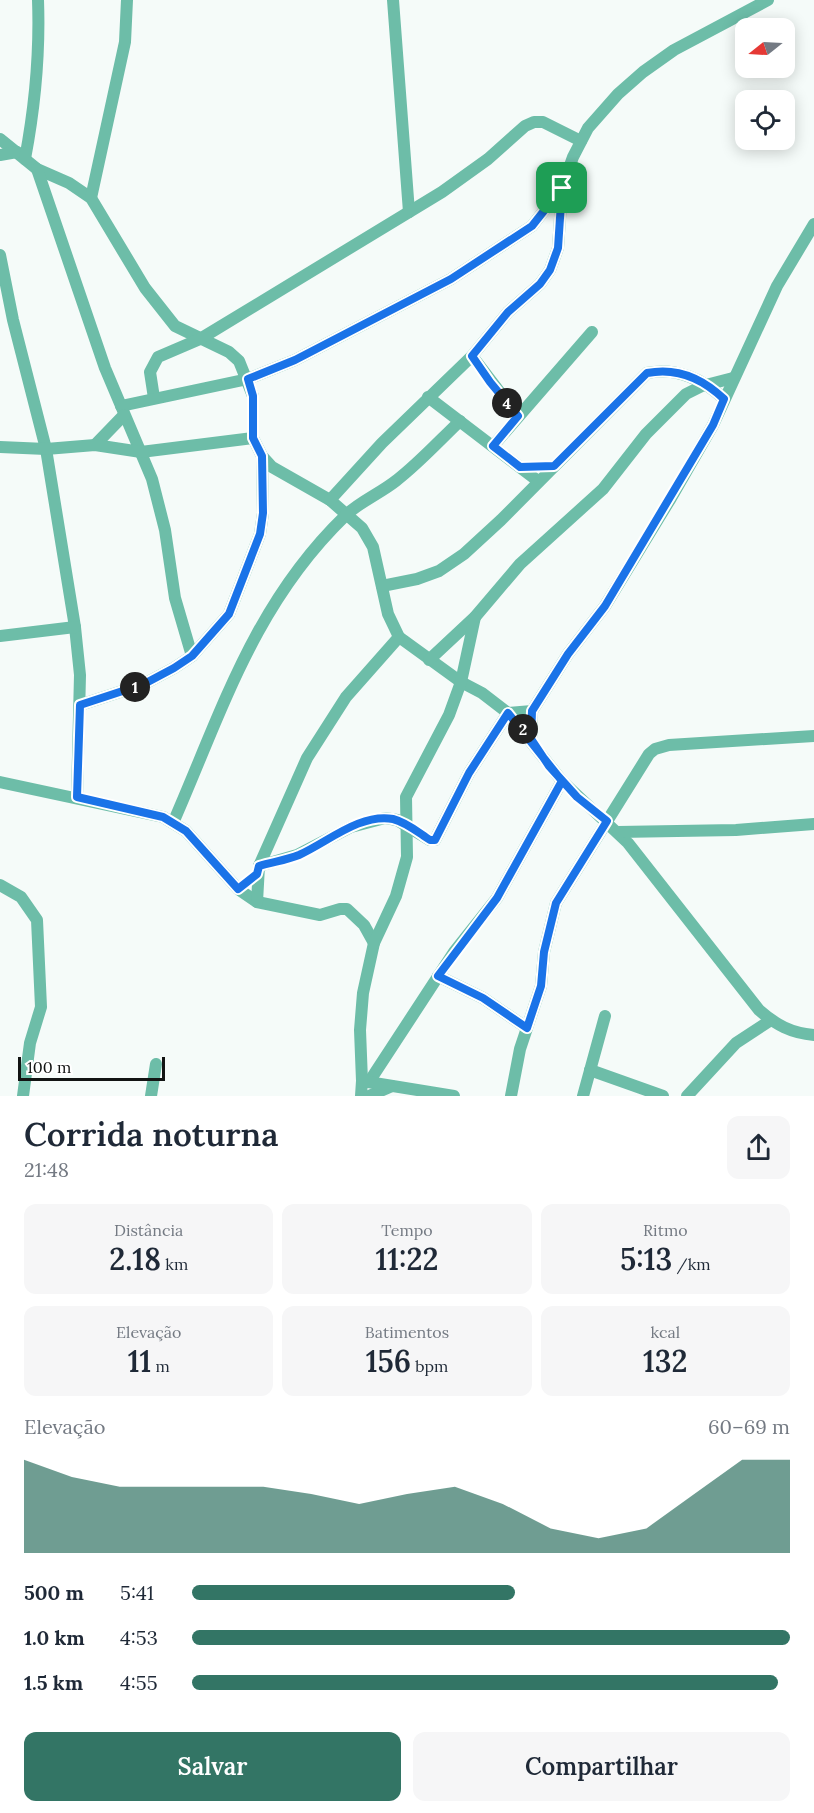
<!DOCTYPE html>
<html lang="pt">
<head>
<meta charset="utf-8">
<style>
  body { margin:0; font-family:Lora,serif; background:#f6f6f7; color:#1f2937; height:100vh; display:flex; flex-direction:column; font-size:22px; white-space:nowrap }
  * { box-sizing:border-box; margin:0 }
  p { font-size:20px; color:#747a83 }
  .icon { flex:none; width:33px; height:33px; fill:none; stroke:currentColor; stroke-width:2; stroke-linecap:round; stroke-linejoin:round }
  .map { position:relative; height:1096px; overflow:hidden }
  .drawer { display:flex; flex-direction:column; background:#fff; flex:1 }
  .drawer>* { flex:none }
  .needle { width:39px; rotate:252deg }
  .tools { position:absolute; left:735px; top:18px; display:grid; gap:12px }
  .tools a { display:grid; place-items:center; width:60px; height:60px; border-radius:12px; background:#fff; box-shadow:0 3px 15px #0003; font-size:30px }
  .scale { position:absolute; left:18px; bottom:15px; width:147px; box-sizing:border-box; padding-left:6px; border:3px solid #121413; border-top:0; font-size:16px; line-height:21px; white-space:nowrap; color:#121413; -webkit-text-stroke:4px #fff; paint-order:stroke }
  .pin { position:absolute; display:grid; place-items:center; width:51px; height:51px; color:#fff; margin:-26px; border-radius:12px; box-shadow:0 3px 9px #0006 }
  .km { position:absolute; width:30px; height:30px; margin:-15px; border-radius:50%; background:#222; color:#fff; font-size:16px; line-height:30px; text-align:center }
  .round { display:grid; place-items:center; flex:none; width:63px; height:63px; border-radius:12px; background:#f6f6f7 }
  .headline { display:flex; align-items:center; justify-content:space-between; height:102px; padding:0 24px }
  h1 { font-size:33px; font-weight:600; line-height:45px }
  .figures { display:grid; grid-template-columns:repeat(3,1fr); gap:9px; height:102px; padding:6px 24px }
  .figures div { display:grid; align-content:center; border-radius:12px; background:#f6f6f7; text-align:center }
  .figures b { font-size:30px; font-weight:600 }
  .figures small { font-size:16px; font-weight:400 }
  .figures p { font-size:16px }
  .chart { height:168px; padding:12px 24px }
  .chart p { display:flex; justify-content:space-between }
  .chart svg { width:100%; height:108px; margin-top:6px; fill:#337565; opacity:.7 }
  .cta { display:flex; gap:12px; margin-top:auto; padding:12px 24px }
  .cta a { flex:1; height:69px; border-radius:12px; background:#337565; color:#fff; font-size:24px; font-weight:600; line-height:69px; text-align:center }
  .cta a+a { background:#f6f6f7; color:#1f2937 }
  ul { padding:0 24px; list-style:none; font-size:20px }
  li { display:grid; grid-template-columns:96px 72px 1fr; align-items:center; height:45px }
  li i { height:15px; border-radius:8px; background:#337565 }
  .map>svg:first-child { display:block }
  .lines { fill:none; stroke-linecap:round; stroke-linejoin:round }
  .minor { stroke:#6dbda8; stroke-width:12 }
  .route-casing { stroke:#fff; stroke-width:12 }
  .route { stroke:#1a73e8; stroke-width:8 }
</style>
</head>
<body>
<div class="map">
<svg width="814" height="1096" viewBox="0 0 814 1096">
  <rect width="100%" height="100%" fill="#f5fbf9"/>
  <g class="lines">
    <g class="minor">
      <path d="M393 0 409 212"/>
      <path d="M0 139 37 169 69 183 91 198 145 288 175 326 229 352 239 361 253 396V438L262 456 272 467 330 500 362 528 373 547 388 614 399 637 461 682 482 693 508 713 562 781 628 843 759 1010C776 1025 791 1033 814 1035"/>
      <path d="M0 155 17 152"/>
      <path d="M25 159C35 106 40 54 38 0"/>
      <path d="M37 169 105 368 152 479 165 530 175 598 192 656"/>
      <path d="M91 198 125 42 127 0"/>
      <path d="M0 255 13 320 46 449 75 627 80 675 77 797"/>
      <path d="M472 356 518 416"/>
      <path d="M428 397 538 481"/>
      <path d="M154 398 150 372 158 357 200 339 442 192 488 159 525 126 534 122H543L581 141"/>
      <path d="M121 406 248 379 295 360 451 279 532 226 561 189"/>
      <path d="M95 445 124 415"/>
      <path d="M493 446 592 332"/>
      <path d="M0 447 46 449 95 445 141 452 253 438"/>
      <path d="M330 500 382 443 472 356 508 312 540 284 550 270 558 248 562 188 573 157 588 128 618 94 643 72 674 50 768 0"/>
      <path d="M382 586 417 579 439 571 464 554 501 520 647 373C676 367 703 379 724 399"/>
      <path d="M0 636 75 627"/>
      <path d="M429 660 475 617 520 564 603 489 646 434 686 394 702 386 733 378"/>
      <path d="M80 705 144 684 174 668 192 656 229 614 260 534 263 513 262 456"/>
      <path d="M531 739 532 711 568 654 605 606 671 498 713 425 777 286 814 224"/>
      <path d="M0 782 163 817 186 831 238 889 257 902 320 915 340 909H347L364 925 374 943"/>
      <path d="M173 823C222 711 254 604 345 516 359 502 381 493 397 480 419 463 439 441 460 421"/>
      <path d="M618 832 736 830 814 824"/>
      <path d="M259 866 297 855 351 827 385 818 397 820 430 840H435L469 773 508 713 532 711"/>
      <path d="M0 885 21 897 37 920 41 1007 30 1043 23 1096"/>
      <path d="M257 902 259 866 307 758 346 697 399 637"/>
      <path d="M438 976 483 998 527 1028"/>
      <path d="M590 1070 663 1096"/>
      <path d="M369 1082 454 952 497 898 562 781"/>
      <path d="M151 1096 156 1064"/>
      <path d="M361 1096 362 1081"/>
      <path d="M369 1096 392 1086"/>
      <path d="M454 1096 362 1081 360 1030 363 993 374 943 396 896 407 857 406 797 449 715 461 682 475 617"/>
      <path d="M511 1096 520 1049 541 986 544 952 556 903 649 754 655 749 669 745 814 736"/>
      <path d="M583 1096 605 1016"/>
      <path d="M687 1096 736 1043 771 1020"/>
    </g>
  </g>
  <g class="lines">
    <g class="route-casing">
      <path id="route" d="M562 188 532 226 451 279 295 360 248 379 253 396V438L262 456 263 513 260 534 229 614 192 656 174 668 144 684 80 705 77 797 163 817 186 831 238 889 257 874 259 866C272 862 287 860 299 855 328 842 360 813 393 819 406 822 419 833 430 840H435L469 773 508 713 562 781 497 898 438 976 483 998 527 1028 541 986 544 952 556 903 607 821 577 797 549 766 531 739 532 711 568 654 605 606 713 425 724 399C703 379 677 367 647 373L554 466 520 467 493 446 518 416 490 382 472 356 508 312 540 284 550 270 558 248 562 188"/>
    </g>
    <use href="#route" class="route"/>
  </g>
</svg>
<div class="tools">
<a><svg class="needle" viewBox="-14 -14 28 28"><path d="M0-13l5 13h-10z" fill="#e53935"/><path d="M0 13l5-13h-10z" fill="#747a83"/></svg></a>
<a><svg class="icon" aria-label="locate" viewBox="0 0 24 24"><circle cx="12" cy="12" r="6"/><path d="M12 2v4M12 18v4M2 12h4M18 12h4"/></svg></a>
</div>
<div class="scale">100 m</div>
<div class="pin" style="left:562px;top:188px;background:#1e9e55"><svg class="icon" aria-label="arrive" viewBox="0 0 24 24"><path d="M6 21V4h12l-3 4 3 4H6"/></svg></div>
<b class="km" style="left:135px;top:687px">1</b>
<b class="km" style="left:523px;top:729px">2</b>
<b class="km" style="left:507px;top:403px">4</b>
</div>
<section class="drawer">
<div class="headline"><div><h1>Corrida noturna</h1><p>21:48</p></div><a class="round"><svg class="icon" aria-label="share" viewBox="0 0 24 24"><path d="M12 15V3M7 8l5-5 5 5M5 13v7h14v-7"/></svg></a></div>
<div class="figures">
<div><p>Distância</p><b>2.18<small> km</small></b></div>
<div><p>Tempo</p><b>11:22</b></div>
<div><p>Ritmo</p><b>5:13<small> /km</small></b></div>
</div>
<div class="figures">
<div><p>Elevação</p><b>11<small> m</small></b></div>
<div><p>Batimentos</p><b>156<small> bpm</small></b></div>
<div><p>kcal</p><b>132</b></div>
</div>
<div class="chart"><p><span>Elevação</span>60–69 m</p>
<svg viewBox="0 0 160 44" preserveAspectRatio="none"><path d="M0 44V6L10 13L20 17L30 17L40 17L50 17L60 20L70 24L80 20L90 17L100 24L110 34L120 38L130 34L140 20L150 6L160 6V44z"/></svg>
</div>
<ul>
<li><b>500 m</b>5:41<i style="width:54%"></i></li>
<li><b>1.0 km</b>4:53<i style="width:100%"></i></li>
<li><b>1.5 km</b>4:55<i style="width:98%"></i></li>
</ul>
<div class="cta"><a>Salvar</a><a>Compartilhar</a></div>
</section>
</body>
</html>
